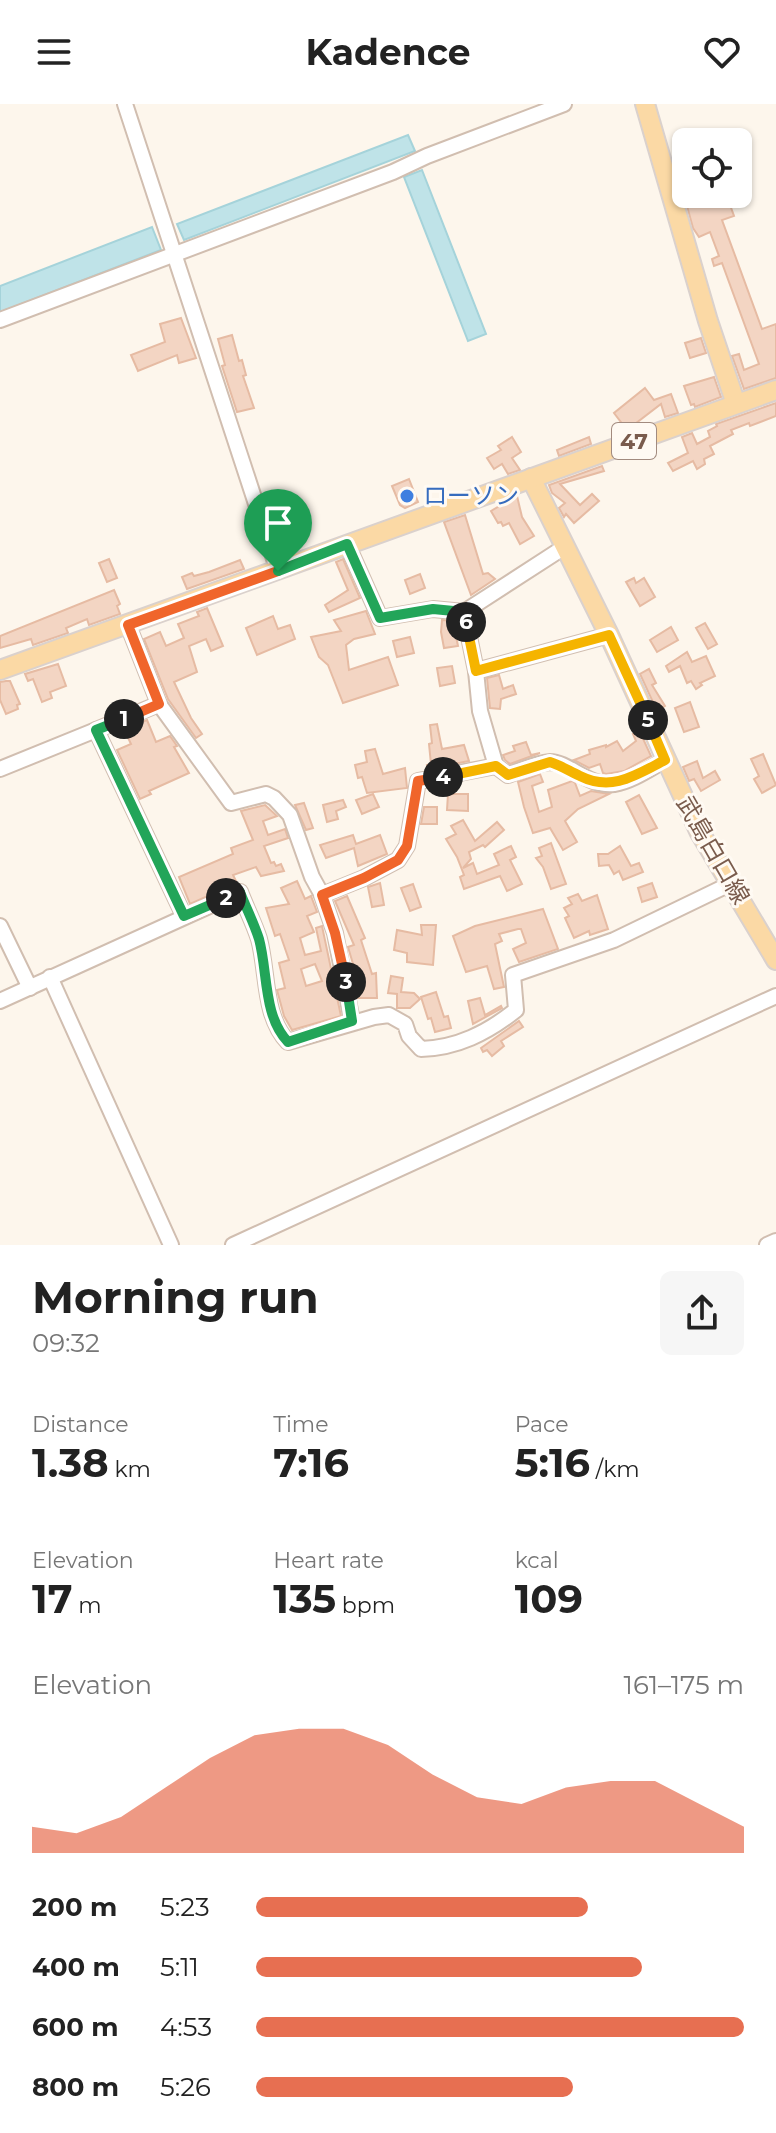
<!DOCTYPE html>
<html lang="en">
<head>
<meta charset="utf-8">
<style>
  body { margin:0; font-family:Montserrat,"Noto Sans JP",sans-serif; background:#f6f6f6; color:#222; height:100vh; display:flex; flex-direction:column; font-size:30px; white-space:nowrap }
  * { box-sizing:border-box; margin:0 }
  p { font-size:26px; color:#767676 }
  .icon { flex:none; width:44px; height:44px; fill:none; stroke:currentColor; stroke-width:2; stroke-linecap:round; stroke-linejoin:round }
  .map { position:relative; height:1141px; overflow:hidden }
  .details { display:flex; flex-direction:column; background:#fff; flex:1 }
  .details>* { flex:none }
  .buttons { position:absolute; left:672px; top:24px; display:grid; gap:16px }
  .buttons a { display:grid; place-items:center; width:80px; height:80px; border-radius:12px; background:#fff; box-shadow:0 2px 6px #0004; font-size:40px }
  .pin { position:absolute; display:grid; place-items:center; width:68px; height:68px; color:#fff; margin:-82px -34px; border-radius:50% 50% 50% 0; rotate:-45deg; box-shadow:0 0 8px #0007 }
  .pin .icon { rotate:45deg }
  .km { position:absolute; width:40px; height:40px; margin:-20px; border-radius:50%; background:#222; color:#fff; font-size:22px; line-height:40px; text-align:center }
  .round { display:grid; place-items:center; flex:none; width:84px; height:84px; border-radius:12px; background:#f6f6f6 }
  .overview { display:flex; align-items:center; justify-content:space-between; height:136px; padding:0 32px }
  h1 { font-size:44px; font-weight:700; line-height:60px }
  .stats { display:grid; grid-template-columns:repeat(3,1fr); gap:12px; height:136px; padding:8px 32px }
  .stats div { display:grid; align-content:center }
  .stats b { font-size:40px; font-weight:700 }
  .stats small { font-size:22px; font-weight:400 }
  .stats p { font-size:22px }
  .chart { height:224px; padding:16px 32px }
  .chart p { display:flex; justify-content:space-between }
  .chart svg { width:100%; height:144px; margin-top:8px; fill:#e76f51; opacity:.7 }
  ul { padding:0 32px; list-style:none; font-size:26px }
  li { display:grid; grid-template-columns:128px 96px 1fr; align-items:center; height:60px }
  li i { height:20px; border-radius:10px; background:#e76f51 }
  header { display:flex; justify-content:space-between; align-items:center; height:104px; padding:0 32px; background:#fff; font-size:36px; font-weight:700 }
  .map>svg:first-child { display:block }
  .water { fill:#bfe3e8; stroke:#a5d3da; stroke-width:2 }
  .building { fill:#f3d5c3; stroke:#e6bba3; stroke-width:2; fill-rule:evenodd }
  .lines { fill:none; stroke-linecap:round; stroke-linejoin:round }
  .minor-casing { stroke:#d1beb0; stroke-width:18 }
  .major-casing { stroke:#dad1cd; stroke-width:22 }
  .minor { stroke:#fff; stroke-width:14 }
  .major { stroke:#fbd9a5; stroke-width:18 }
  .split-1-casing { stroke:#fff; stroke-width:16 }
  .split-2-casing { stroke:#fff; stroke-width:16 }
  .split-3-casing { stroke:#fff; stroke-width:16 }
  .split-4-casing { stroke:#fff; stroke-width:16 }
  .split-5-casing { stroke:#fff; stroke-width:16 }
  .split-6-casing { stroke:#fff; stroke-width:16 }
  .split-7-casing { stroke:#fff; stroke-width:16 }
  .split-1 { stroke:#f0652b; stroke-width:10 }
  .split-2 { stroke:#22a559; stroke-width:10 }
  .split-3 { stroke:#22a559; stroke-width:10 }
  .split-4 { stroke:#f0652b; stroke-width:10 }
  .split-5 { stroke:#f5b400; stroke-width:10 }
  .split-6 { stroke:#f5b400; stroke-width:10 }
  .split-7 { stroke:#22a559; stroke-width:10 }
  .shop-dot { fill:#3f7fe0; stroke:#fffaf3; stroke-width:3 }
  .labels { text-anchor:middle; stroke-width:6; stroke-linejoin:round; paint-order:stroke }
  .shield { fill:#fffaf3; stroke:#a28b7f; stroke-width:2 }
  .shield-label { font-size:22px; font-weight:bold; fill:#7a5c4d }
  .shop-label { font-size:24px; fill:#366cbe; stroke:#fffaf3; text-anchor:start }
  .street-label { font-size:24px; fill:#7a5c4d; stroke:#fffaf3 }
</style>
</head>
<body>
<header><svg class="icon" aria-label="menu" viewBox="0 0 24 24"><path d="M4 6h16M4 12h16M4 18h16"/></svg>Kadence<svg class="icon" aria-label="heart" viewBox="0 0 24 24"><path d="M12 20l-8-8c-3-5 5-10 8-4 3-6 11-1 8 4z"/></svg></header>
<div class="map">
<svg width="776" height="1141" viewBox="0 0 776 1141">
  <rect width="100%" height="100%" fill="#fdf6ec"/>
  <g class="water">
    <path d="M408 31 415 47 184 136 177 120Z"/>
    <path d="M422 66 486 230 468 237 404 73Z"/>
    <path d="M152 123 161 146 0 208V182Z"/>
  </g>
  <g class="building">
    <path d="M686 78V90H726L734 112 722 116 762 225 776 220V274L744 285 732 252 739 250 744 266 759 260 722 159 714 162 712 155 719 152 710 128 699 133 693 124 681 80Z"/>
    <path d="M181 214 196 254 179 259 177 251 138 267 131 251 165 238 160 220Z"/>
    <path d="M232 231 239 257 242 256 246 271 243 272 254 304 237 308 222 262 225 261 218 235Z"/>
    <path d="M701 234 706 249 690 254 685 239Z"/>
    <path d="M714 273 721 293 695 303 694 300 691 301 684 282Z"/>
    <path d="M645 284 654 296 671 290 678 309 665 313 661 300 627 326 614 309Z"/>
    <path d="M776 299V312L750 322 749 319 731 326 733 330 710 342 714 350 704 355 705 360 697 365 693 357 673 367 668 359 688 349 682 333 692 329 697 340 710 333 708 327 717 322 716 320Z"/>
    <path d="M512 333 521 348 512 354 520 366 508 370 502 360 494 365 487 354 501 346 498 342Z"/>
    <path d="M589 333 591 340 559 352 557 346Z"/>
    <path d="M602 362 604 367 560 380 580 401 592 390 599 397 574 419 566 410 564 413 559 404 565 399 552 389 549 381Z"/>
    <path d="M409 375 418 398 405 404 400 401 392 382Z"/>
    <path d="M517 392 522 413 534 432 520 440 509 419 503 422 501 418 498 419 491 407 501 401V398Z"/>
    <path d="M465 411 483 470 488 469 495 475 471 491 444 418Z"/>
    <path d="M109 455 117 474 107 478 99 459Z"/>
    <path d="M343 455 360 494 329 508 325 501 348 486 336 458Z"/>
    <path d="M240 456 244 465 187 485 182 473 192 469 194 472 209 468Z"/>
    <path d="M420 470 425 484 410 490 405 476Z"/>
    <path d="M634 474 636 479 644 474 655 493 640 502 626 478Z"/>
    <path d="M114 486 120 500 117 502 120 510 89 521 87 515 66 524 68 529 33 541 31 535 0 544V532Z"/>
    <path d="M207 504 223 542 211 547 206 535 189 542 197 568 174 578 191 614 202 630 196 634 168 595 144 535 160 528 166 542 184 534 178 520 199 512 197 508Z"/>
    <path d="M366 507 375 530 354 535 346 541 349 566 388 553 398 581 343 599 328 561 319 553 311 533 341 527 334 516Z"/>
    <path d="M273 512 278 525 290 521 295 535 257 551 246 524Z"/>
    <path d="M442 516 456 517 457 522H454L458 542 444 544 441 528Z"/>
    <path d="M705 519 717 540 708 545 696 524Z"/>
    <path d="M671 523 678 536 657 548 650 536Z"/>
    <path d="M410 533 414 549 397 553 393 537Z"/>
    <path d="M687 548 692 558 706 552 715 572 700 579 702 581 696 585 691 577 687 579 680 562 669 568 666 562Z"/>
    <path d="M58 560 66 582 50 588 52 594 42 598 33 575 28 577 25 570Z"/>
    <path d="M452 562 455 579 440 582 437 564Z"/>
    <path d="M649 565 656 579 652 581 665 602 657 607 640 570Z"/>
    <path d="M499 571 503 585 513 581 516 590 501 595 500 605 490 604 487 574Z"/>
    <path d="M6 577H10L20 600 17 601 18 605 6 610 0 596V578Z"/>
    <path d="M690 598 699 623 684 628 675 604Z"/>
    <path d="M147 616 156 638 170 632 177 642 174 643 189 669 149 687 151 690 140 695 117 646 131 640 124 625Z"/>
    <path d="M437 620 442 645 464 641 469 657 428 665 427 661 431 660 429 640 432 639 430 621Z"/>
    <path d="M640 628 651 652 624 667 606 670 603 669 600 660 589 664 574 656 590 650 589 646 606 641V643L617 637 623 647 636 637 633 630Z"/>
    <path d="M526 638 531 651 540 649 510 660 505 656 503 651 515 647 513 642Z"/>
    <path d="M375 645 383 670 405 664 407 684 367 689 362 673 358 674 355 661 367 658 365 647Z"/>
    <path d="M763 650 776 681 762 689 754 675 759 672 751 655Z"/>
    <path d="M697 657 703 674 715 667 720 676 701 687 694 675 689 677 683 663Z"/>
    <path d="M540 670 543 678 532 682 539 708 552 703 548 686 572 677 575 679 580 692 591 687 609 690 578 705 565 717 577 738 563 746 550 724 533 729 524 703 518 678Z"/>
    <path d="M373 690 379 703 362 710 356 696Z"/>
    <path d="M448 690H468V707L447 706Z"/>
    <path d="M639 691 657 724 642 730 626 698Z"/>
    <path d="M343 696 346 703 336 707 338 715 327 718 323 701Z"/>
    <path d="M304 699 313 724 306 726 295 701Z"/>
    <path d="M265 701 277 712 263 717 268 731 285 725 288 734 264 742 271 759 274 758 276 762 281 760 284 767 261 772 256 763 233 771 237 779 190 800 179 773 233 750 231 744 253 736 241 707Z"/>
    <path d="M424 703H437V720H421Z"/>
    <path d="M463 716 475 737 497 718 504 726 485 743 483 741 469 748 471 755 463 764 473 759 477 770 499 761 494 750 511 742 516 753 510 756 522 780 507 787 500 772 464 785 460 773 464 771 457 753 446 735 456 730 451 722Z"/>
    <path d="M353 731 356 740 380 731 387 750 358 762 354 744 326 754 320 741Z"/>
    <path d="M551 739 566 780 551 785 543 763 536 754 542 752 539 744Z"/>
    <path d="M620 742 631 762 639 759 643 768 623 776 619 767 614 770 609 761 599 762 598 750H608Z"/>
    <path d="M297 777 305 795 311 792 317 808 307 812 314 828 300 834 305 851 321 847 316 824 322 822 341 912 292 926 284 912 277 886 285 884 279 859 289 856 280 830 275 832 266 804 289 800 281 784ZM315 860 322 877 306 882 301 865Z"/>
    <path d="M380 779 384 801 372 803 368 783Z"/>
    <path d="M652 779 657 793 642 798 638 784Z"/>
    <path d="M413 780 421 803 410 807 401 784Z"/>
    <path d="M578 790 582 797 597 791 608 825 590 831 589 827 574 834 565 814 569 812 564 804 572 800 568 794Z"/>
    <path d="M347 792 365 834 361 836 372 870 376 869 377 894H358L353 870H356L348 843 354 841 335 797Z"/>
    <path d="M543 805 558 845 519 858 513 845 526 839 521 825H518L499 830 502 837 495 840 504 883 494 885 487 862 466 868 453 832 475 822Z"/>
    <path d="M421 821H436L433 861 407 858V849L394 846 397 826 422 831Z"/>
    <path d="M391 872 403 874 401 888 414 889 420 895 410 904H397V890L388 889Z"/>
    <path d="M436 888 444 913 448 912 451 924 435 928 431 914 428 915 421 893Z"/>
    <path d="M480 894 485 911 501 902 502 904 473 920 468 897Z"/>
    <path d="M519 917 523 923 501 937 504 942 492 952 487 946 483 948 481 944Z"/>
  </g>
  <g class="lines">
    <g class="minor-casing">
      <g id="minor">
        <path d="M125 0 278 467"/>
        <path d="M0 216 393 68 427 52 564 0"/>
        <path d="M347 440 380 514 433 505 464 508 566 442"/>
        <path d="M464 508 476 567 480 607 496 662 508 671C520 667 536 659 550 658 569 658 588 683 614 680 632 677 649 665 665 656"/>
        <path d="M128 521 159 600 231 699 266 690 274 694 290 711 312 773 322 791 335 829 352 917"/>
        <path d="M476 567 609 531"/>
        <path d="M159 600 96 626 184 812"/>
        <path d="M0 665 96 626"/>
        <path d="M322 791 364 774 398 756 407 742 418 677 496 662"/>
        <path d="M0 822 30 884"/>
        <path d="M50 873 171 1141"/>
        <path d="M0 897 240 788C246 804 254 819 259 835 268 868 263 912 288 938L374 913 389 911 405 920 409 932 421 945C457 944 487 929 516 906L513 871 614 836 732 779"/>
        <path d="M233 1141 776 892"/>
        <path d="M767 1141 776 1137"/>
      </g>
    </g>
    <g class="major-casing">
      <g id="major">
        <path d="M645 0 708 217 736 300"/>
        <path d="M531 374 609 531 699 727 776 856"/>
        <path d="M0 566 776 286"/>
      </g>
    </g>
    <use href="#minor" class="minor"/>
    <use href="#major" class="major"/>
  </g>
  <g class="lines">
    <g class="split-1-casing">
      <path id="split-1" d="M124 615 159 600 128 521 278 467"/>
    </g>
    <g class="split-2-casing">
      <path id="split-2" d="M124 615 96 626 184 812 226 794"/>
    </g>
    <g class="split-3-casing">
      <path id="split-3" d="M226 794 240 788C246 804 254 819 259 835 268 868 263 912 288 938L352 917 346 878"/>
    </g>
    <g class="split-4-casing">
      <path id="split-4" d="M346 878 335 829 322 791 364 774 398 756 407 742 418 677 443 673"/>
    </g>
    <g class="split-5-casing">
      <path id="split-5" d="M443 673 496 662 508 671 550 658C562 662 569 667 580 672 612 688 636 671 665 656L648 616"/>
    </g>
    <g class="split-6-casing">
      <path id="split-6" d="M466 518 476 567 609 531 648 616"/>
    </g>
    <g class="split-7-casing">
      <path id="split-7" d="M278 467 347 440 380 514 433 505 464 508 466 518"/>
    </g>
    <use href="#split-1" class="split-1"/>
    <use href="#split-2" class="split-2"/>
    <use href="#split-3" class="split-3"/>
    <use href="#split-4" class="split-4"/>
    <use href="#split-5" class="split-5"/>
    <use href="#split-6" class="split-6"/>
    <use href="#split-7" class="split-7"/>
  </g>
  <circle class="shop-dot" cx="407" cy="392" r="8"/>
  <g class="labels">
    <rect class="shield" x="612" y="319" width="44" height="36" rx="6"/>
    <g class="shield-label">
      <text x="634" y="345">47</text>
    </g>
    <g class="shop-label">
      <text x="423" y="400">ローソン</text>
    </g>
    <g class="street-label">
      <text transform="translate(713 746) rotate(60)" y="8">武島白口線</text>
    </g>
  </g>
</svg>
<div class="buttons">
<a><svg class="icon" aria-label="locate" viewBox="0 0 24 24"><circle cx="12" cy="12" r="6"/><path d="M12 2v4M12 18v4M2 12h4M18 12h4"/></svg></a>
</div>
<div class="pin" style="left:278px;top:467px;background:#1e9e55"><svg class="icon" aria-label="arrive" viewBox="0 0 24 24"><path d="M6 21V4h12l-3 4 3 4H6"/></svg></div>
<b class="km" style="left:124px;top:615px">1</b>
<b class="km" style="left:226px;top:794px">2</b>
<b class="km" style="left:346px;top:878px">3</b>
<b class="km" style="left:443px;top:673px">4</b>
<b class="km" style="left:648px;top:616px">5</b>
<b class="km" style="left:466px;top:518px">6</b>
</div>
<section class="details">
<div class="overview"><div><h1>Morning run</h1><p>09:32</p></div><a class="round"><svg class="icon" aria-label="share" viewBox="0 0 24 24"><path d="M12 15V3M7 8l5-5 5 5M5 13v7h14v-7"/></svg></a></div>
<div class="stats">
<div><p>Distance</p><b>1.38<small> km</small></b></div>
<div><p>Time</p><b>7:16</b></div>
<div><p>Pace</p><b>5:16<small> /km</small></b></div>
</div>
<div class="stats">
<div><p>Elevation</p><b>17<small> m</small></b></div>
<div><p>Heart rate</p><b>135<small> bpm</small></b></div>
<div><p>kcal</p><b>109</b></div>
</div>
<div class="chart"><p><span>Elevation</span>161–175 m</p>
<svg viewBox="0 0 160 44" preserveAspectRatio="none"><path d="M0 44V36L10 38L20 33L30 24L40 15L50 8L60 6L70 6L80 11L90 20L100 27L110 29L120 24L130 22L140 22L150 29L160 36V44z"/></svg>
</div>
<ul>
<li><b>200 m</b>5:23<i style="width:68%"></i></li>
<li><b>400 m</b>5:11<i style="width:79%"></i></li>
<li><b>600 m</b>4:53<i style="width:100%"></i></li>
<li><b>800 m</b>5:26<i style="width:65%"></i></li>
</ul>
</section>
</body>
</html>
